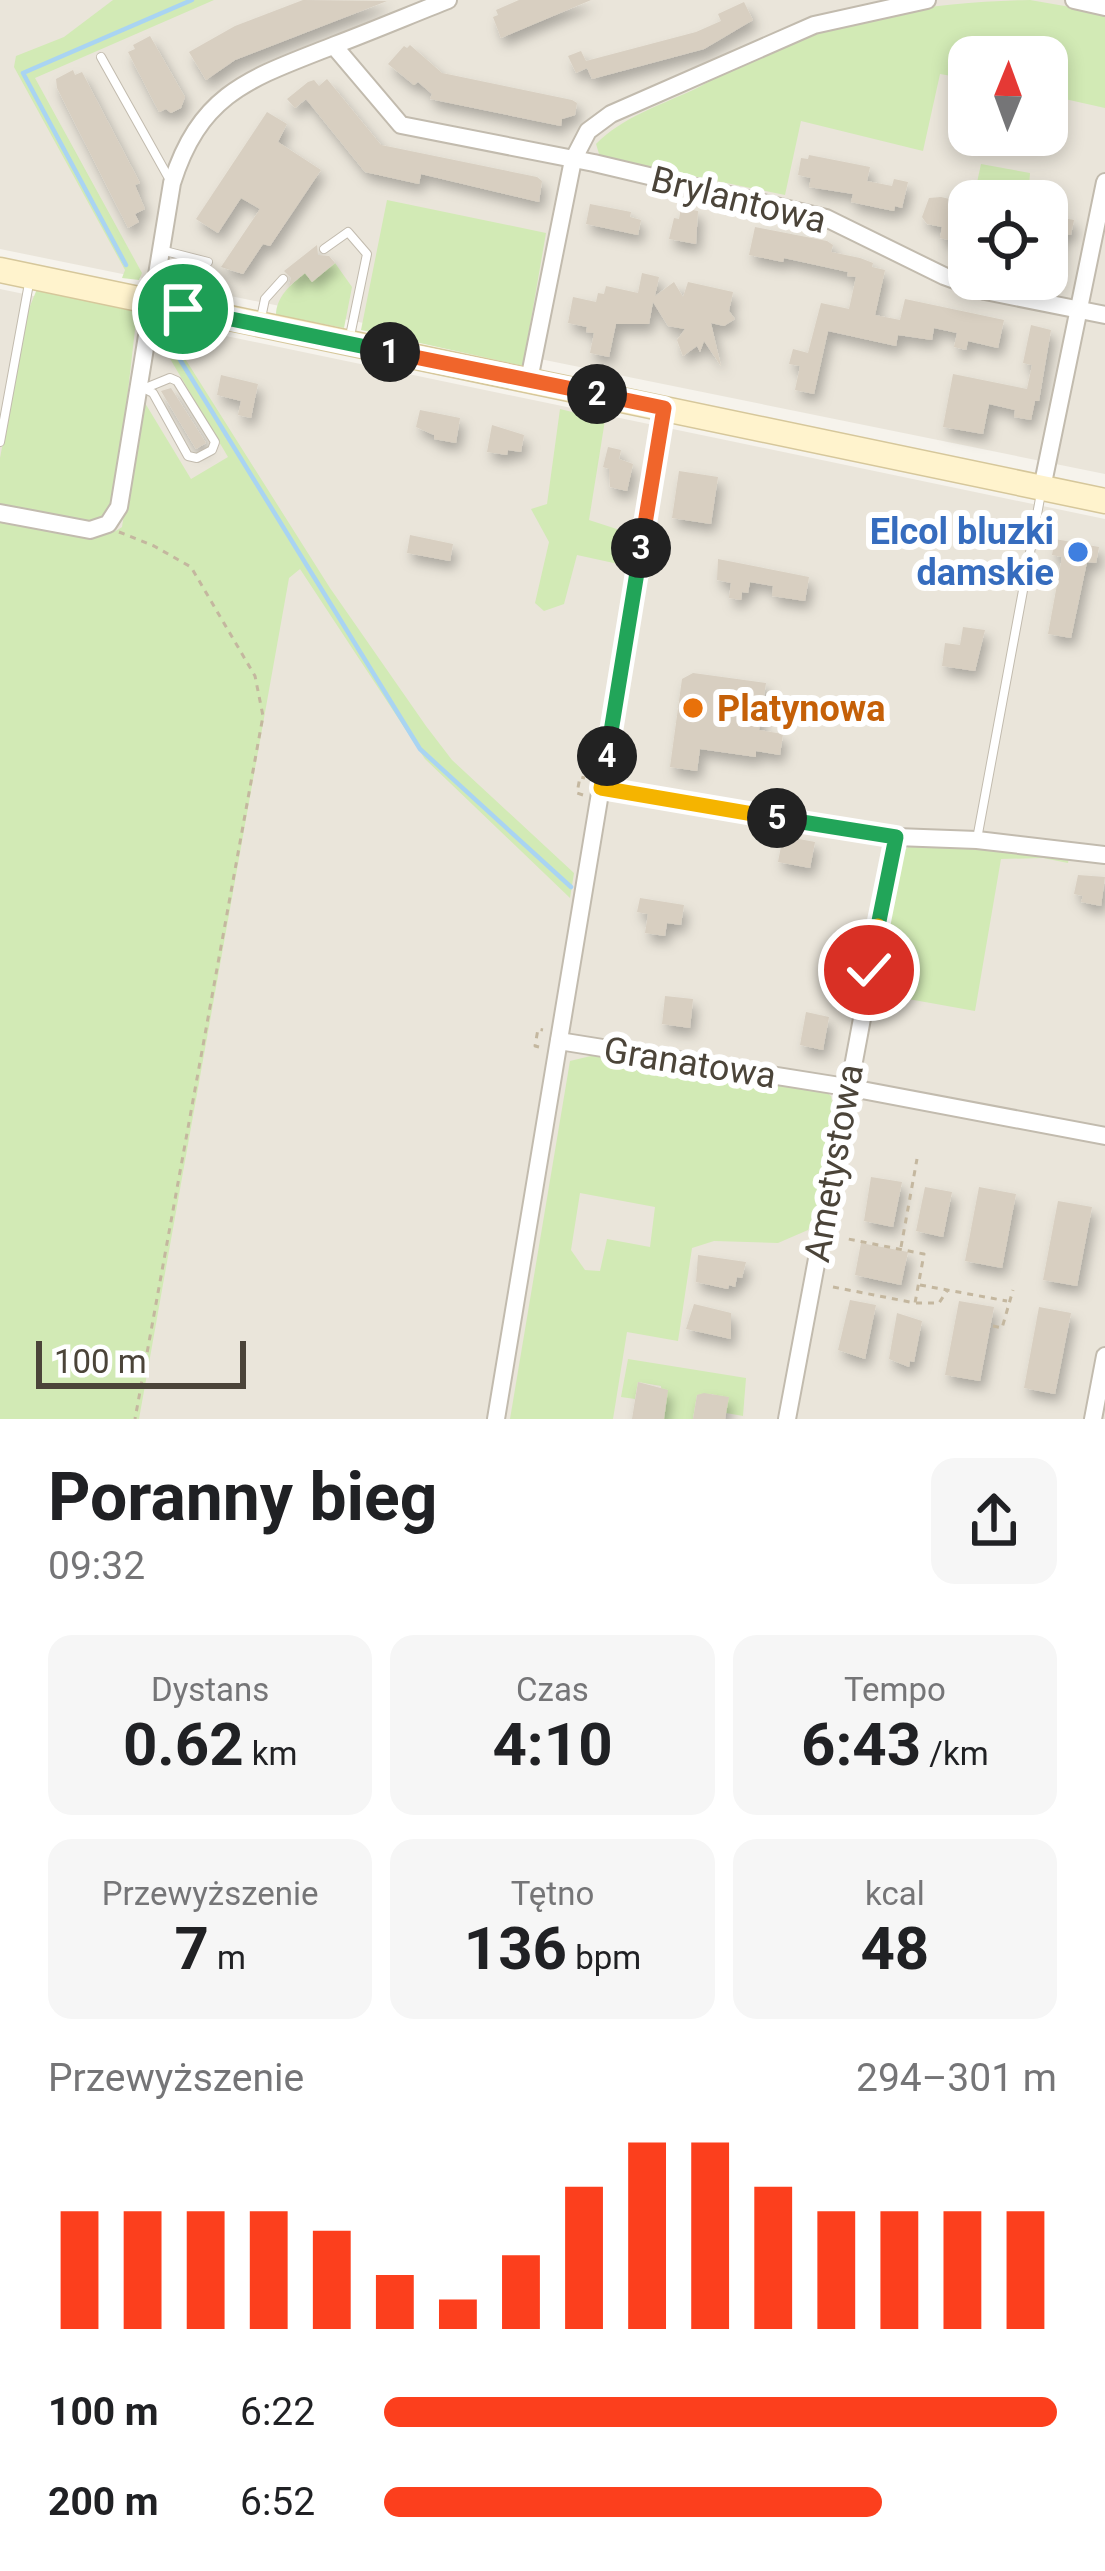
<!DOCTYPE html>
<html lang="pl">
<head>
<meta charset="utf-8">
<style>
  body { margin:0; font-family:Roboto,sans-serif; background:#f6f6f6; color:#202124; height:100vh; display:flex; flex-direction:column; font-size:45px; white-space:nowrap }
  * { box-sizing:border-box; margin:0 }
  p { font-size:39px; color:#757577 }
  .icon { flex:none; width:66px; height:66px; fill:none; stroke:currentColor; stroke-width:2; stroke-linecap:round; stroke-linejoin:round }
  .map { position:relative; height:1419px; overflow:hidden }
  .details { display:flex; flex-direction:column; background:#fff; flex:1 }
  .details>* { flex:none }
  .needle { width:78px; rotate:1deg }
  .fabs { position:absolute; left:948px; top:36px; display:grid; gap:24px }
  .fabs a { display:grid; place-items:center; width:120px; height:120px; border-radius:24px; background:#fff; box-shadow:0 6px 18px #0003; font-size:60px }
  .scale { position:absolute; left:36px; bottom:30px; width:210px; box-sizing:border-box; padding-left:12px; border:6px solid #4b4439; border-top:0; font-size:33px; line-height:42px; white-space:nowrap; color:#4b4439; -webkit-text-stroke:9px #fff; paint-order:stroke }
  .pin { position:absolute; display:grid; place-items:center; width:102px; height:102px; color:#fff; margin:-51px; border:6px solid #fff; border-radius:50%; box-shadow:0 3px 12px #0007 }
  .km { position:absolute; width:60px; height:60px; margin:-30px; border-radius:50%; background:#222; color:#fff; font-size:33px; line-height:60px; text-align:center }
  .round { display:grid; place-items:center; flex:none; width:126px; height:126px; border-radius:24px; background:#f6f6f6 }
  .overview { display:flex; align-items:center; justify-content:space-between; height:204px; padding:0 48px }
  h1 { font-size:66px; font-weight:700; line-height:90px }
  .metrics { display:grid; grid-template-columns:repeat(3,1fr); gap:18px; height:204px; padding:12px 48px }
  .metrics div { display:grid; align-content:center; border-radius:24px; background:#f6f6f6; text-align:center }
  .metrics b { font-size:60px; font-weight:700 }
  .metrics small { font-size:33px; font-weight:400 }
  .metrics p { font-size:33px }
  .chart { height:336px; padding:24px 48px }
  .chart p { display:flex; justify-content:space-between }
  .chart svg { width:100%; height:216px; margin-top:12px; stroke:#fc3f1d; stroke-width:6 }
  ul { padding:0 48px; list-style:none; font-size:39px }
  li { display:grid; grid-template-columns:192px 144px 1fr; align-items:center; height:90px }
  li i { height:30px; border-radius:15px; background:#fc3f1d }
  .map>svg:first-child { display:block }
  .residential { fill:#eae5da; fill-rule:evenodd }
  .green { fill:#d2eab5; fill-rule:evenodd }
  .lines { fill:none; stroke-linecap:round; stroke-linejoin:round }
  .stream { stroke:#a9d4f2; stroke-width:4.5 }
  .building { fill:#d8cfc1; filter:url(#shadow) }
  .lane-casing { stroke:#c2bbae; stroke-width:10 }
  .street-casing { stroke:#c2bbae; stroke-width:20 }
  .secondary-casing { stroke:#d6c79b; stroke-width:27 }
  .path { stroke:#c4b79f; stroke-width:3; stroke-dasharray:6 6; stroke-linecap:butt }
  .lane { stroke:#fff; stroke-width:8 }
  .street { stroke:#fff; stroke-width:16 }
  .secondary { stroke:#fff3cd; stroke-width:24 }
  .split-1-casing { stroke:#fff; stroke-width:24 }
  .split-2-casing { stroke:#fff; stroke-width:24 }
  .split-3-casing { stroke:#fff; stroke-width:24 }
  .split-4-casing { stroke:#fff; stroke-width:24 }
  .split-5-casing { stroke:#fff; stroke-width:24 }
  .split-6-casing { stroke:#fff; stroke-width:24 }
  .split-7-casing { stroke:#fff; stroke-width:24 }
  .split-1 { stroke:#22a559; stroke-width:15 }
  .split-2 { stroke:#f0652b; stroke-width:15 }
  .split-3 { stroke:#f0652b; stroke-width:15 }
  .split-4 { stroke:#22a559; stroke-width:15 }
  .split-5 { stroke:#f5b400; stroke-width:15 }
  .split-6 { stroke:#22a559; stroke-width:15 }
  .split-7 { stroke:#f5b400; stroke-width:15 }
  .shop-dot { fill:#3f7fe0; stroke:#fff; stroke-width:4.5 }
  .food-dot { fill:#e8710a; stroke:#fff; stroke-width:4.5 }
  .labels { text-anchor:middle; stroke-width:12; stroke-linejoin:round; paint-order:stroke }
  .street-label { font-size:36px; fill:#4b4439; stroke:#fff }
  .shop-label { font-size:36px; font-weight:bold; fill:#366cbe; stroke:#fff; text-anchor:end }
  .food-label { font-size:36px; font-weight:bold; fill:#c56008; stroke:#fff; text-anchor:start }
</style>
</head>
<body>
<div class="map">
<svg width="1105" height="1419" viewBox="0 0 1105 1419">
  <defs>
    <filter id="shadow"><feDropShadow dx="4.5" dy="8" stdDeviation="6" flood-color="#0004"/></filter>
  </defs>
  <rect width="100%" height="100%" fill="#f6f3ec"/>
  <g class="residential">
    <path d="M0 0H1105V474L0 249ZM969 57H1047V135H969ZM969 201H1047V279H969Z"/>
    <path d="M0 289 1105 519V1419H0Z"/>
  </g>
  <g class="green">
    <path d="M113 0H214L35 78 142 273 139 280 122 278 125 270 14 67 16 56 64 37Z"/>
    <path d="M1030 0 1105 13V108L1047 95V57H969V79L940 74 923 151 801 121 785 195 600 157 596 144C623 117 658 106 693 90 712 81 730 68 750 58 839 16 933 2 1030 0Z"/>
    <path d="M981 164 1030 173 1028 201H973Z"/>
    <path d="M387 200 546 233 523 366 361 330Z"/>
    <path d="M335 263 352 287 344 328 276 315C276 297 291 284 305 273L312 282Z"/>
    <path d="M37 289 127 306 137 312 116 496 104 517 94 524 0 506V458L28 311Z"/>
    <path d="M160 319 330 588 426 726 452 760 574 873 570 898 425 759 300 569 289 578 139 1419H0V523C35 516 93 550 122 527L138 422 145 403 191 479 228 457 159 340 155 332Z"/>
    <path d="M560 409 605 420 589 520 629 533 623 565 577 555 564 604 544 611 535 603 549 542 531 509 547 504Z"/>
    <path d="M910 845 1069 856 1068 863 1043 858 1001 859 975 1011 875 993 898 857Z"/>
    <path d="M595 1055 824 1090 831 1096 833 1107 818 1207 808 1230 778 1243 714 1241 692 1248 678 1341 627 1332 613 1419H510L570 1061ZM580 1193 655 1207 650 1247 607 1239 600 1271 585 1270 571 1250Z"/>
    <path d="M628 1359 746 1378 743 1416 726 1413 713 1394 697 1395 693 1419H664L661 1386 638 1382 635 1399 621 1397Z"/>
  </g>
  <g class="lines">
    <g class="stream">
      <path d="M126 265 23 73 192 0"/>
      <path d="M158 324 420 749 571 887"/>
    </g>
  </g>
  <g class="building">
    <path d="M303 0 387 1 235 60 206 80 189 52 235 26Z"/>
    <path d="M519 0H591L501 38 493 17 498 15 496 10Z"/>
    <path d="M744 2 753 20 704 49 592 79 587 68 576 73 568 56 581 51 586 61 696 32 721 21 718 14Z"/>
    <path d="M150 36 185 97 181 108 171 113 166 109 159 112 128 52 135 49 133 45Z"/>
    <path d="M410 45 442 73 572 100 577 103 575 115 562 119 561 126 430 99 432 94 418 82 414 85 388 64 404 46 407 48Z"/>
    <path d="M73 70 75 75 82 72 140 183 135 185 145 209 135 214 139 222 128 228 57 88 56 79Z"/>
    <path d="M327 79 381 145 537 177 542 181 539 202 421 174 419 184 365 172 306 99 295 108 287 99 308 82 314 80 319 86Z"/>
    <path d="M267 112 287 124 278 142 321 170 270 246 263 244 243 274 221 267 260 209 241 198 218 233 196 219Z"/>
    <path d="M809 155 870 167 867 181 892 186 894 179 908 182 902 208 895 206 894 211 879 208 851 202 853 194 809 187 811 178 798 175 801 158 808 159Z"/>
    <path d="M941 197 958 201 953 241 940 238 942 227 927 224 922 217 929 198Z"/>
    <path d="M590 204 631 212 630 217 641 220 638 235 586 224Z"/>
    <path d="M681 208 698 211 696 244 669 239 674 218 679 219Z"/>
    <path d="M1047 215 1074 220 1071 235 1061 233 1052 276H1047Z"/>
    <path d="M755 227 827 241 833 245 831 252 860 258 873 263 872 267 885 270 875 315 900 320 905 299 1004 320 998 348 968 341 966 350 954 347 957 333 934 328 932 340 898 335 896 346 828 331 814 394 795 390 800 366 789 364 793 349 808 353 821 303 849 309 856 277 847 276 848 272 784 258 783 262 749 255Z"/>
    <path d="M317 245 318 255 329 256 335 263 312 282 305 273 289 286 291 278 284 271Z"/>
    <path d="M642 273 659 277 655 296 674 282 683 297 688 282 733 292 729 311 735 319 724 326 711 323 721 366 704 341 700 352 697 346 683 356 677 340 685 329 668 326 653 302 649 324H616L609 357 590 353 594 333 586 332 587 327 568 323 573 297 596 302 598 293 604 294 606 286 638 293Z"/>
    <path d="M1031 325 1051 330 1039 401H1035L1031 420 1014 417 1015 410 989 404 983 434 943 427 953 374 1027 389 1032 365 1023 363Z"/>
    <path d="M221 375 258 384 251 418 238 415 241 401 217 395Z"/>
    <path d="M171 388 206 443 196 449 161 391Z"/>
    <path d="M420 410 460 418 456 443 434 439V435L416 427Z"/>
    <path d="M492 425 524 435 521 452 508 450 507 455 487 452Z"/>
    <path d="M608 447 621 450 619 459 633 464 627 491 610 487 609 469 603 467Z"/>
    <path d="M679 471 718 477 711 524 672 518Z"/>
    <path d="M410 535 453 544 450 561 407 553Z"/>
    <path d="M1055 539 1099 547 1096 563 1087 562 1071 638 1048 634 1062 557 1052 555Z"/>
    <path d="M718 559 809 577 805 601 772 596 773 586 750 582 748 593 742 592 741 600 729 598 731 583 717 580Z"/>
    <path d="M963 627 985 630 975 671 942 666 945 643 960 645Z"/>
    <path d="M693 673 766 683 759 730 783 734 780 755 756 751V757L700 749 697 771 670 767 682 679Z"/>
    <path d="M783 836 815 842 810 868 778 862Z"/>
    <path d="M1078 875 1105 877 1101 906 1081 902 1083 896 1074 894Z"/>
    <path d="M640 898 684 905 681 925 667 923 665 936 645 933 648 914 637 912Z"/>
    <path d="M665 996 693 999 690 1028 662 1024Z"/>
    <path d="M806 1012 829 1017 823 1050 800 1045Z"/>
    <path d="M871 1177 902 1182 893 1227 864 1221Z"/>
    <path d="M925 1187 952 1192 943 1237 916 1231Z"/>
    <path d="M979 1187 1016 1194 1002 1268 965 1261Z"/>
    <path d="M1058 1201 1092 1207 1077 1286 1043 1280Z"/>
    <path d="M861 1243 908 1252 901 1285 855 1275Z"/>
    <path d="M698 1255 746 1262 742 1278 737 1277 735 1287 729 1285 728 1289 696 1282Z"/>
    <path d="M850 1300 876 1305 865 1359 838 1350Z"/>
    <path d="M959 1301 994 1307 980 1381 945 1375Z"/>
    <path d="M694 1304 731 1313V1339L686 1329Z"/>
    <path d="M1039 1307 1071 1313 1055 1394 1024 1388Z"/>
    <path d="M897 1313 922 1321 914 1362 910 1361 909 1367 889 1359Z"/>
    <path d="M638 1382 668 1390 664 1419H632Z"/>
    <path d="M704 1393 729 1397 725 1419H693L697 1395Z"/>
  </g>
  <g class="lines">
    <g class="lane-casing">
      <g id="lane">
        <path d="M101 57 171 182"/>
        <path d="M324 249 348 232 367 254 350 336"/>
        <path d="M161 250 208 262"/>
        <path d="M261 318 265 299 283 279"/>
        <path d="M139 386 153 393 188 456 197 458 212 450 215 442 177 381 170 378 148 387"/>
        <path d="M0 442 30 278"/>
        <path d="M977 839 1041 493"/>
      </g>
    </g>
    <g class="street-casing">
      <g id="street">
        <path d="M1074 0 1105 7"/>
        <path d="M334 46 401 125 594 163 826 218 944 276 985 291 1105 315"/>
        <path d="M529 380 573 160 588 131 611 114 814 25 927 0"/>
        <path d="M1042 488 1105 182"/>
        <path d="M0 513 90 530 108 524 119 507 172 183C201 91 252 78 335 45 372 31 410 15 448 0"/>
        <path d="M601 788 896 837 977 840 1105 855"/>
        <path d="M559 1041 846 1087 1105 1136"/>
        <path d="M496 1419 664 408"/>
        <path d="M787 1419 896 837"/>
        <path d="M1093 1419 1105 1356"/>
      </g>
    </g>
    <g class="secondary-casing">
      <path id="secondary" d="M0 270 1105 501"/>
    </g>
    <g class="path">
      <path d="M119 532 154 546 191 567 255 676 263 716 135 1419"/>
      <path d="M583 795 577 793 580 777 585 778"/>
      <path d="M539 1047 535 1046 538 1029 543 1030"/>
      <path d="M901 1247 917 1159"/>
      <path d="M920 1285 1007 1301"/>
      <path d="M833 1287 915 1303 924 1254 843 1238"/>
      <path d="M916 1303H939L947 1291"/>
      <path d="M993 1326 1002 1328 1013 1290"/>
    </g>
    <use href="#lane" class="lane"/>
    <use href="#street" class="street"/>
    <use href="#secondary" class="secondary"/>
  </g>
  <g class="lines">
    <g class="split-1-casing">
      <path id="split-1" d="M183 309 390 352"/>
    </g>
    <g class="split-2-casing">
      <path id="split-2" d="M390 352 597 394"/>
    </g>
    <g class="split-3-casing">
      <path id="split-3" d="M597 394 664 408 641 548"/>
    </g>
    <g class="split-4-casing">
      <path id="split-4" d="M607 756 641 548"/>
    </g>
    <g class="split-5-casing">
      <path id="split-5" d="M607 756 601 788 777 818"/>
    </g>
    <g class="split-6-casing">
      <path id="split-6" d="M777 818 896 837 878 926"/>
    </g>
    <g class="split-7-casing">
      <path id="split-7" d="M869 970 878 926"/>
    </g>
    <use href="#split-1" class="split-1"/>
    <use href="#split-2" class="split-2"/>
    <use href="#split-3" class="split-3"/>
    <use href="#split-4" class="split-4"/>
    <use href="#split-5" class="split-5"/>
    <use href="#split-6" class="split-6"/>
    <use href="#split-7" class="split-7"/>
  </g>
  <circle class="shop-dot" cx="1078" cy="552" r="12"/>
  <circle class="food-dot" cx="693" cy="708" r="12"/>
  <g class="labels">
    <g class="street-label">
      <text transform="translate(739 199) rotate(14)" y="13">Brylantowa</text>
      <text transform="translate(690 1062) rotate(9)" y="13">Granatowa</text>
      <text transform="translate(833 1163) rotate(-80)" y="13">Ametystowa</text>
    </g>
    <g class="shop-label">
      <text x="1054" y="544">Elcol bluzki<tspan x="1054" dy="41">damskie</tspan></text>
    </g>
    <g class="food-label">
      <text x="717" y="721">Platynowa</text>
    </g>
  </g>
</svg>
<div class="fabs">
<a><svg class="needle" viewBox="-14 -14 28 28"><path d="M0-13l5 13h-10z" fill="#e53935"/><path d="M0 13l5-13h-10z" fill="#757577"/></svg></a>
<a><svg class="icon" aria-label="locate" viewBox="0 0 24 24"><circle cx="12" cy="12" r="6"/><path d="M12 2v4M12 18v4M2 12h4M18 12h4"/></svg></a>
</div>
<div class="scale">100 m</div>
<div class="pin" style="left:183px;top:309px;background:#1e9e55"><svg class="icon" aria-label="arrive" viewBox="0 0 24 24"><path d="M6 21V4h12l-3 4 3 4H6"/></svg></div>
<div class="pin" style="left:869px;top:970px;background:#d93025"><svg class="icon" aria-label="check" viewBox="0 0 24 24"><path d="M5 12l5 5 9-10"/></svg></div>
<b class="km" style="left:390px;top:352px">1</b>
<b class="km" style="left:597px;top:394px">2</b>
<b class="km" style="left:641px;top:548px">3</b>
<b class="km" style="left:607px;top:756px">4</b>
<b class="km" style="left:777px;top:818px">5</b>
</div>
<section class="details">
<div class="overview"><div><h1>Poranny bieg</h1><p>09:32</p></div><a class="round"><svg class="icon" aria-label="share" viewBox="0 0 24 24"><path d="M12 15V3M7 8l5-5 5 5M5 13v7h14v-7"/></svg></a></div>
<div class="metrics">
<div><p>Dystans</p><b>0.62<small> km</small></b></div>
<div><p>Czas</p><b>4:10</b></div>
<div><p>Tempo</p><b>6:43<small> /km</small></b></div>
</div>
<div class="metrics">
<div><p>Przewyższenie</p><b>7<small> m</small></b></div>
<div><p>Tętno</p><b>136<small> bpm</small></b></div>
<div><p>kcal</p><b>48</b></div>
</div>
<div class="chart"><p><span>Przewyższenie</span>294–301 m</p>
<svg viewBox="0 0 160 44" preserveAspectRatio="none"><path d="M5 44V20M15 44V20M25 44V20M35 44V20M45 44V24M55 44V33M65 44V38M75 44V29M85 44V15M95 44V6M105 44V6M115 44V15M125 44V20M135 44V20M145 44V20M155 44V20"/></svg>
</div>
<ul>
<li><b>100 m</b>6:22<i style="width:100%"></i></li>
<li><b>200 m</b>6:52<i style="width:74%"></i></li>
</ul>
</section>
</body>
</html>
